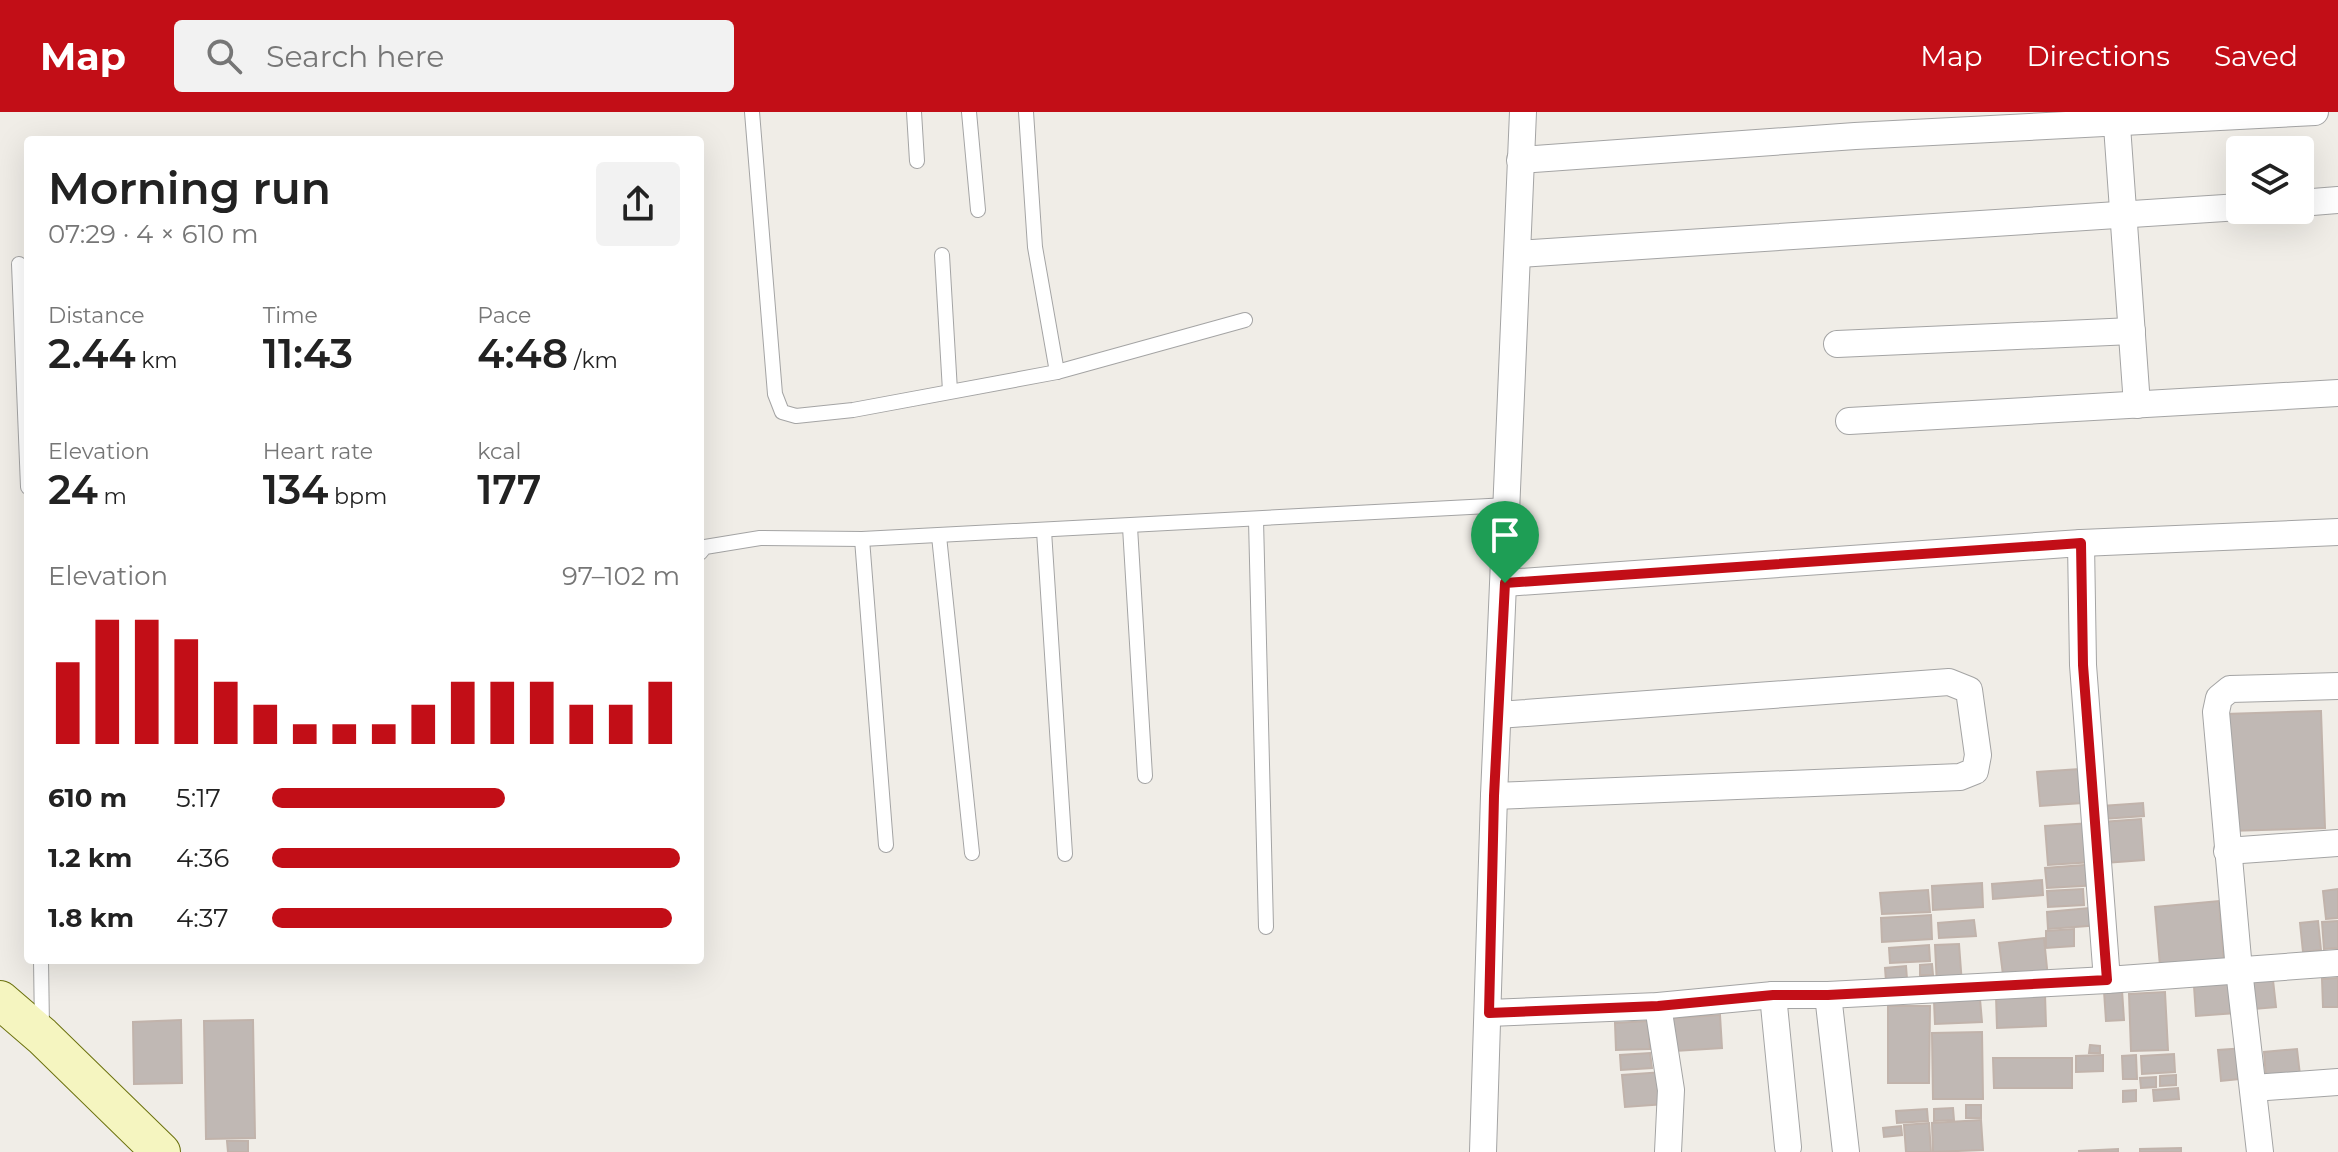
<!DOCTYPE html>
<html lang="en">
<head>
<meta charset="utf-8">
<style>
  body { margin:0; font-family:Montserrat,sans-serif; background:#f2f2f2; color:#222; height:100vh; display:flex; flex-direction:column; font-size:30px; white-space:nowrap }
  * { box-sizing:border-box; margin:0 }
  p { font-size:26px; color:#767676 }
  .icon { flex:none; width:44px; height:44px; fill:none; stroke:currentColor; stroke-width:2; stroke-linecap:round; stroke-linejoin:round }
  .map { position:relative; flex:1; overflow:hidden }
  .drawer { position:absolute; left:24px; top:24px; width:680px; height:828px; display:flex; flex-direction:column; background:#fff; border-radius:8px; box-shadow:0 8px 32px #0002 }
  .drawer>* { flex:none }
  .buttons { position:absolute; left:2226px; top:24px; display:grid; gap:16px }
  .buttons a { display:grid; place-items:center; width:88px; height:88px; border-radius:8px; background:#fff; box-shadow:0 8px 32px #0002; font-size:40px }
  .pin { position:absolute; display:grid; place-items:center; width:68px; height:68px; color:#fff; margin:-82px -34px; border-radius:50% 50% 50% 0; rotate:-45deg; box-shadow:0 0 8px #0007 }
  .pin .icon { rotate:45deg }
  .round { display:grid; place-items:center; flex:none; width:84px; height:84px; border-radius:8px; background:#f2f2f2 }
  .overview { display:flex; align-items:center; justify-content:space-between; height:136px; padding:0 24px }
  h1 { font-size:44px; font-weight:600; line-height:60px }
  .figures { display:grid; grid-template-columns:repeat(3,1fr); gap:12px; height:136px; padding:8px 24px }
  .figures div { display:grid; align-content:center }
  .figures b { font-size:40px; font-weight:600 }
  .figures small { font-size:22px; font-weight:400 }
  .figures p { font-size:22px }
  .chart { height:224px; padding:16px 24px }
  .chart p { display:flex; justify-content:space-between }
  .chart svg { width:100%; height:144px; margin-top:8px; stroke:#c20e17; stroke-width:6 }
  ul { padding:0 24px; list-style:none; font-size:26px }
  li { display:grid; grid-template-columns:128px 96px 1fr; align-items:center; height:60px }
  li i { height:20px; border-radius:10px; background:#c20e17 }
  header { display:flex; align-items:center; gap:48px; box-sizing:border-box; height:112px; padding:0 40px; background:#c20e17; color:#fff }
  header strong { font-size:38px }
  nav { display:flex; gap:44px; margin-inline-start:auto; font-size:28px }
  .search { width:560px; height:72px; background:#f2f2f2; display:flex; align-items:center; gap:20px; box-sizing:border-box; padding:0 28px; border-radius:8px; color:#767676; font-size:30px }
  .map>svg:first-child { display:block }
  .building { fill:#c0b8b4; stroke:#c1b3ab; stroke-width:2 }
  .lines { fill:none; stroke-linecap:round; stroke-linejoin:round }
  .lane-casing { stroke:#a4a4a4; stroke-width:16 }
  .street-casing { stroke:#a4a4a4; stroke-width:28 }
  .secondary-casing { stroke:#6b710d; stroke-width:40 }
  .lane { stroke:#fff; stroke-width:14 }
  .street { stroke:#fff; stroke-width:26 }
  .secondary { stroke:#f5f5c0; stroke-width:38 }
  .route-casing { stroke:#fff; stroke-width:16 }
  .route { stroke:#c20e17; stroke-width:10 }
</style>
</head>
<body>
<header>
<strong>Map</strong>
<div class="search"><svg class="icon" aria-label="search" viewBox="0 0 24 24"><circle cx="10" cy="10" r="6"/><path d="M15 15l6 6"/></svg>Search here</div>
<nav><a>Map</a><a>Directions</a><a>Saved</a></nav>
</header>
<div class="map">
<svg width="2338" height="1040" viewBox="0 0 2338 1040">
  <rect width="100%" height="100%" fill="#f0ede7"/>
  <g class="building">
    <path d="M2321 599 2325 716 2228 719 2225 602Z"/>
    <path d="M2079 657 2082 691 2040 694 2037 660Z"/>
    <path d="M2143 691 2144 704 2103 707 2102 694Z"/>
    <path d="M2141 707 2144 748 2105 751 2102 710Z"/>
    <path d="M2091 711 2093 750 2048 753 2045 714Z"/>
    <path d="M2097 752 2099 773 2047 776 2045 756Z"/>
    <path d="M2042 768 2043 783 1993 787 1992 772Z"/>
    <path d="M1982 771 1983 795 1933 798 1932 774Z"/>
    <path d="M2083 777 2084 793 2048 795 2047 779Z"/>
    <path d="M2338 777V806L2326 807 2323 779Z"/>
    <path d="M1928 778 1930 800 1882 802 1880 781Z"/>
    <path d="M2219 789 2224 849 2160 854 2155 795Z"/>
    <path d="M2100 795 2101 813 2048 817 2047 800Z"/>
    <path d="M1931 803 1932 827 1882 830 1881 806Z"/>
    <path d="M1974 808 1976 824 1939 826 1938 811Z"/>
    <path d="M2318 809 2321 838 2303 840 2300 811Z"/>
    <path d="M2338 809V836L2324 837 2322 810Z"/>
    <path d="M2074 817V834L2046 836V819Z"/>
    <path d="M2044 826 2048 866 2004 871 1999 831Z"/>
    <path d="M1959 832 1962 872 1937 874 1935 833Z"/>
    <path d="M1929 833 1930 849 1890 851 1889 836Z"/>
    <path d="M1932 852 1933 863H1920V853Z"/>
    <path d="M1906 854 1907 867 1886 869 1885 856Z"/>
    <path d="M2338 866V895H2323L2322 867Z"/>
    <path d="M2273 868 2276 895 2254 897 2252 870Z"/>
    <path d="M2234 871 2236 901 2196 904 2194 874Z"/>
    <path d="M2122 878 2124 908 2106 909 2104 879Z"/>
    <path d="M2165 880 2168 938 2131 939 2129 882Z"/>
    <path d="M2045 882 2046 914 1997 916 1996 884Z"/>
    <path d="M1980 887 1982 910 1935 912 1934 889Z"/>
    <path d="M1888 894H1930L1929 971H1888Z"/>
    <path d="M1720 903 1722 936 1675 939 1673 906Z"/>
    <path d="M181 908 182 971 134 972 133 910Z"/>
    <path d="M253 908 255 1026 206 1027 204 909Z"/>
    <path d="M1648 909 1650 937 1616 938 1615 911Z"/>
    <path d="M1982 920 1983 987H1933L1932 921Z"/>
    <path d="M2090 933 2100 934V941H2089Z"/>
    <path d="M2246 936 2249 966 2221 969 2218 938Z"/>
    <path d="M2297 937 2300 963 2266 966 2264 940Z"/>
    <path d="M1650 941 1652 956 1621 958 1620 943Z"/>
    <path d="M2174 942 2175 960 2142 962 2141 944Z"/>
    <path d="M2103 943V959L2076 960V944Z"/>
    <path d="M2136 943 2137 967H2123L2122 944Z"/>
    <path d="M1993 946H2072V976H1994Z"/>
    <path d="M1663 960 1665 992 1625 995 1622 963Z"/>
    <path d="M2176 963V973L2160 974V964Z"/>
    <path d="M2156 965V975L2141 976 2140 966Z"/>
    <path d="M2178 976 2179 987 2154 989 2153 978Z"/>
    <path d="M2136 978V989L2123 990V979Z"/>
    <rect x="1966" y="993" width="15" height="13"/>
    <path d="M1953 996 1954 1008 1934 1009V997Z"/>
    <path d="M1927 997 1928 1009 1897 1011 1896 999Z"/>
    <path d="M1981 1008 1983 1038 1933 1040 1932 1011Z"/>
    <path d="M1929 1011 1931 1040H1906L1904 1013Z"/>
    <path d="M1901 1014 1902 1023 1884 1025 1883 1016Z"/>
    <path d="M227 1029H248V1040H228Z"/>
    <path d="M2181 1036V1040H2140V1037Z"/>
    <path d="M2118 1037V1040H2079V1039Z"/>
  </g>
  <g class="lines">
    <g class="lane-casing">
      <g id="lane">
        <path d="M752 0 775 282 782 300 796 304 853 298 1057 260 1245 208"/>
        <path d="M914 0 917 49"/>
        <path d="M969 0 978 98"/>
        <path d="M1026 0 1035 135 1057 260"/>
        <path d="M942 143 950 279"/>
        <path d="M19 152 28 375"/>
        <path d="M1256 408 1266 815"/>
        <path d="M1130 415 1145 664"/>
        <path d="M1044 419 1065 742"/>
        <path d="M939 424 972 741"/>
        <path d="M862 427 886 733"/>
        <path d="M700 441 705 435 760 426 862 427 1508 393"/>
        <path d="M41 848 42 915"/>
      </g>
    </g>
    <g class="street-casing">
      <g id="street">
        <path d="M2116 0 2137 293"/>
        <path d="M1520 48 1855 24 2315 0"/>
        <path d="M2300 91 2338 88"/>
        <path d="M1518 142 2240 95"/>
        <path d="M1837 232 2132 219"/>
        <path d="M1849 309 2338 281"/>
        <path d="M2081 431 2083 553 2107 868"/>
        <path d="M1505 471 2081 431 2338 420"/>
        <path d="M1494 684 1960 665 1975 659 1978 643 1969 578 1949 570 1498 603"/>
        <path d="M2227 739 2338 731"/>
        <path d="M1773 883 1788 1035"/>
        <path d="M1828 883 1846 1040"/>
        <path d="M1658 894 1671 978 1668 1040"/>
        <path d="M1489 901 1658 894 1773 883H1828L2107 868 2338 851"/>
        <path d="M2253 976 2338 970"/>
        <path d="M1483 1040 1494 684 1523 0"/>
        <path d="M2260 1040 2239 858 2216 600 2219 586 2230 577 2338 574"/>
      </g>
    </g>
    <g class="secondary-casing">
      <path id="secondary" d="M0 888 42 924 161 1040"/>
    </g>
    <use href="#lane" class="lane"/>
    <use href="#street" class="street"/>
    <use href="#secondary" class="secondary"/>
  </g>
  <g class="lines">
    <g class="route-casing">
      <path id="route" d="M2081 431 2083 553 2107 868 1828 883H1773L1658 894 1489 901 1494 684 1505 471Z"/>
    </g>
    <use href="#route" class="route"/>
  </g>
</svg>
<div class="buttons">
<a><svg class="icon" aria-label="layers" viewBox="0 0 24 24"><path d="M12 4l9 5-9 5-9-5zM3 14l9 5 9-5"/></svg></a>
</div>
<div class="pin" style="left:1505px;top:471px;background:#1e9e55"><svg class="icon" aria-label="arrive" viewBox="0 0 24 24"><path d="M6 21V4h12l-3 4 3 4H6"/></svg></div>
<section class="drawer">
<div class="overview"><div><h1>Morning run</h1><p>07:29 · 4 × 610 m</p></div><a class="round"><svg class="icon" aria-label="share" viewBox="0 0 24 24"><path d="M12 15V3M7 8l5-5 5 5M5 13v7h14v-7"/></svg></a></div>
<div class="figures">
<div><p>Distance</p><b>2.44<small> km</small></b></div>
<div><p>Time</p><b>11:43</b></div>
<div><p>Pace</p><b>4:48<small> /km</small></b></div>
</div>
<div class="figures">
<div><p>Elevation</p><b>24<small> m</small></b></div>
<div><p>Heart rate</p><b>134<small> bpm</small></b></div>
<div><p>kcal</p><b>177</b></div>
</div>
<div class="chart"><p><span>Elevation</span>97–102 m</p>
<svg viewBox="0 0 160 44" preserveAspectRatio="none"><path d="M5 44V19M15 44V6M25 44V6M35 44V12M45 44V25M55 44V32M65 44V38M75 44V38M85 44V38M95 44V32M105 44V25M115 44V25M125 44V25M135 44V32M145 44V32M155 44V25"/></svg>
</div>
<ul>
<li><b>610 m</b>5:17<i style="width:57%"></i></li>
<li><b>1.2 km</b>4:36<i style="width:100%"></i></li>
<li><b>1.8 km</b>4:37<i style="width:98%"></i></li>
</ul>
</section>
</div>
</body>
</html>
